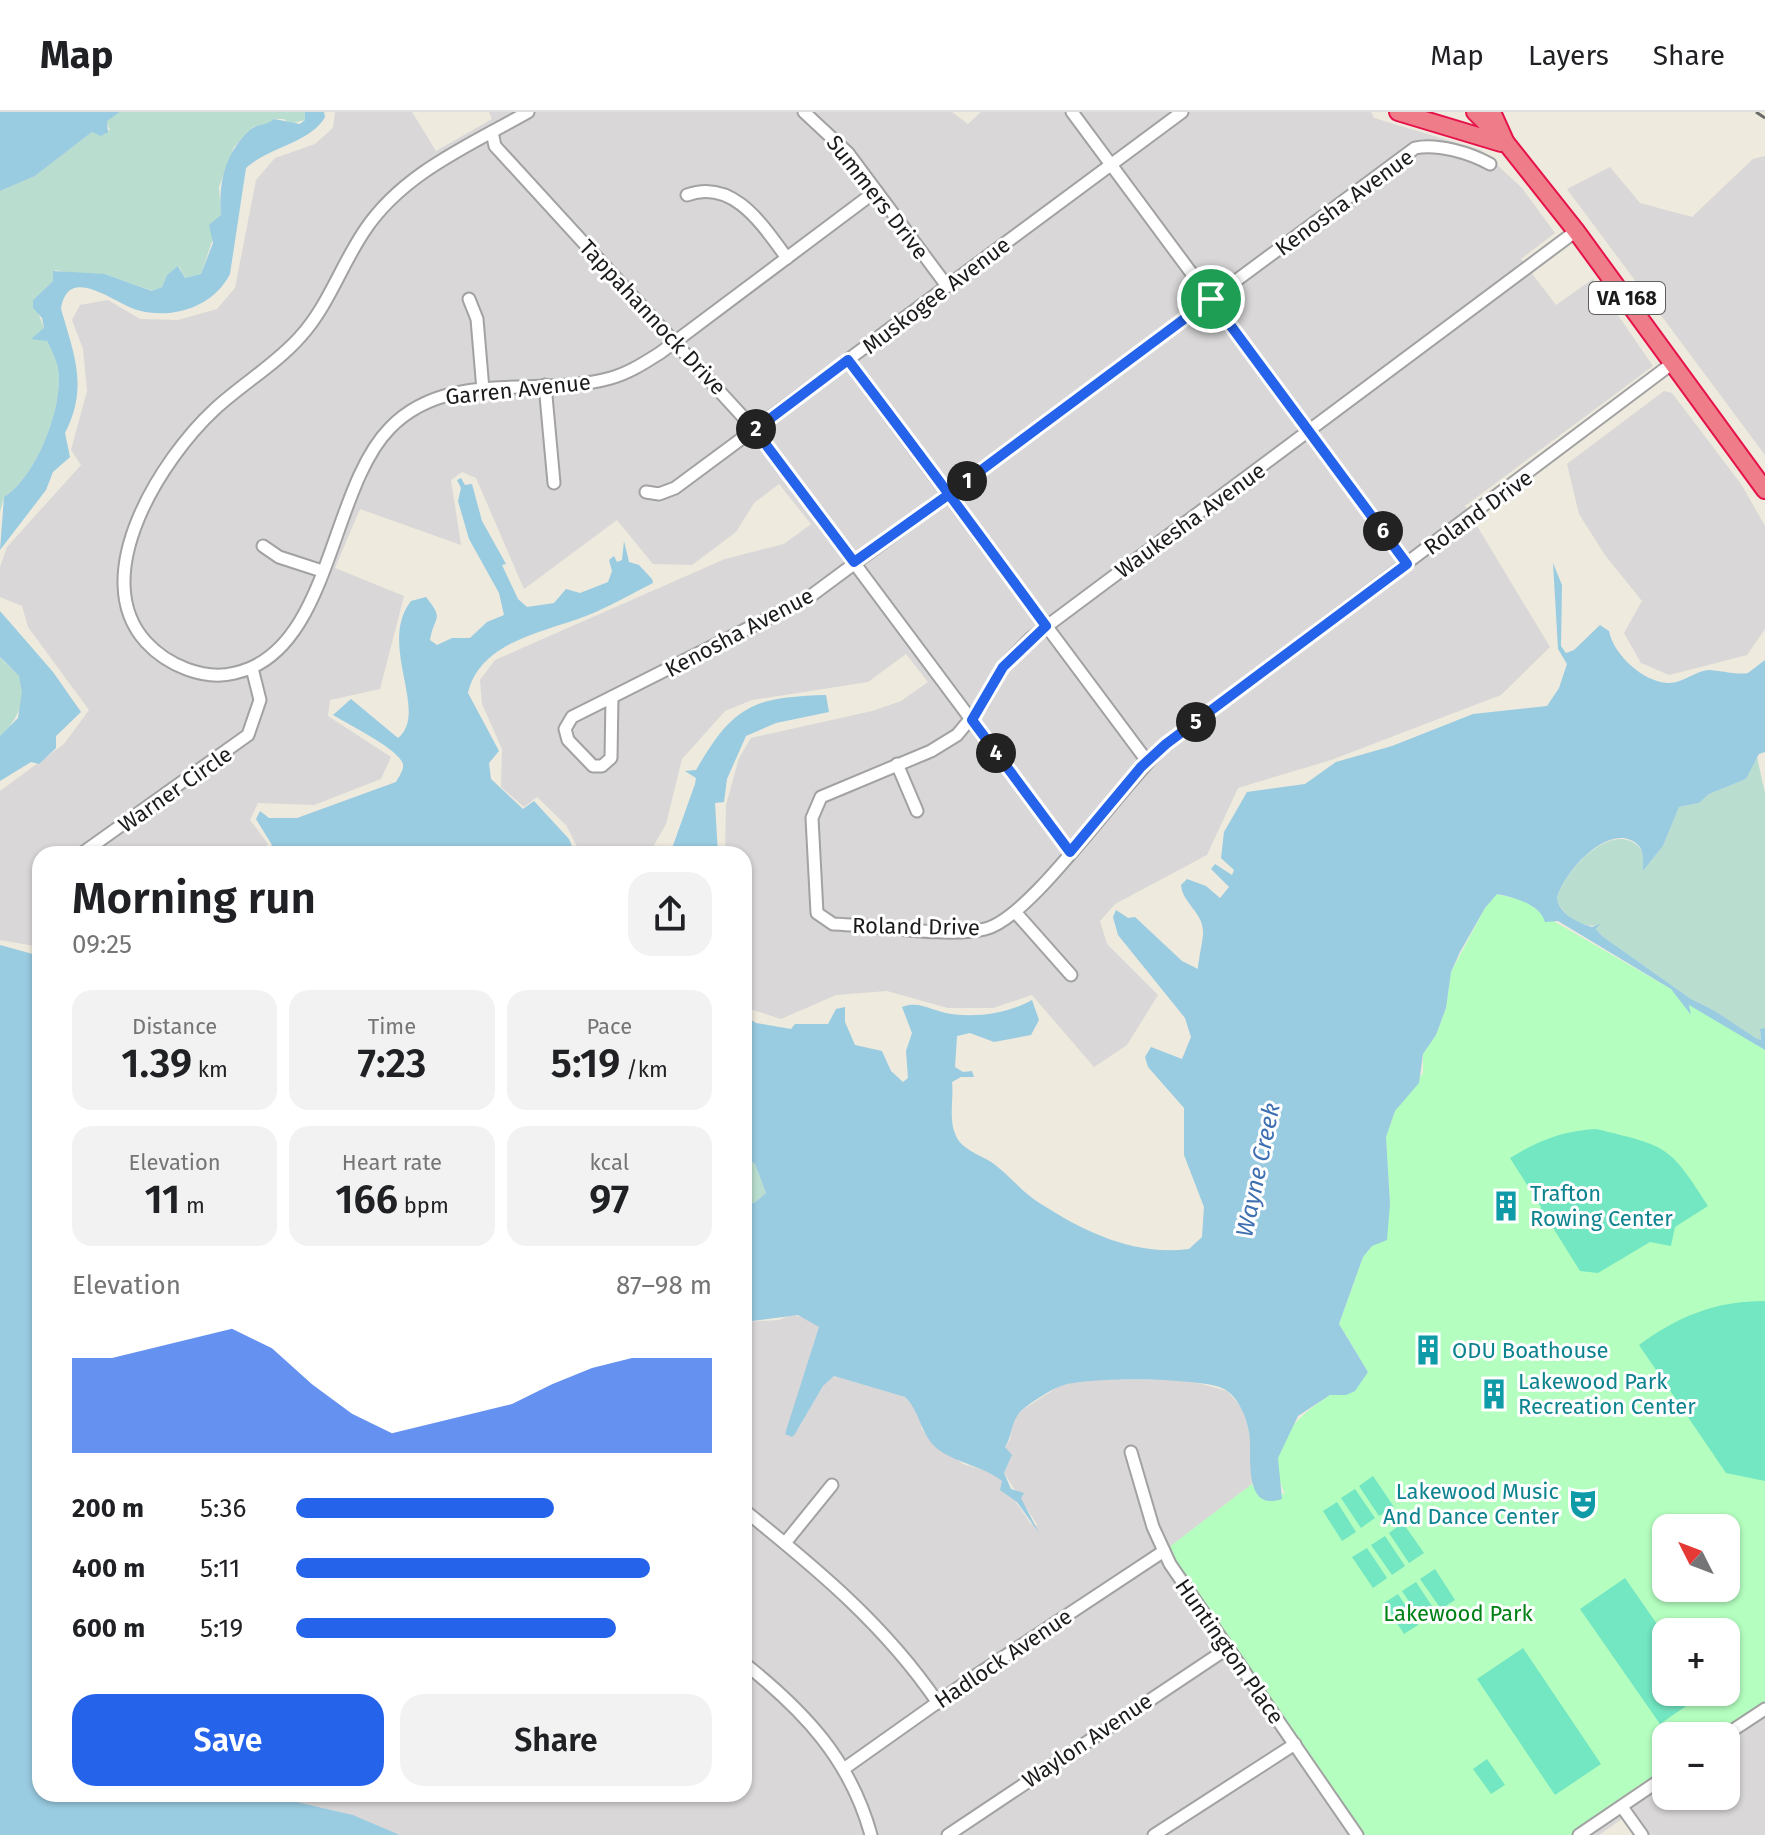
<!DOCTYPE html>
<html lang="en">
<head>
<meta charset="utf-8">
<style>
  body { margin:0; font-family:"Fira Sans",sans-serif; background:#f2f2f2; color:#202124; height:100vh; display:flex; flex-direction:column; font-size:30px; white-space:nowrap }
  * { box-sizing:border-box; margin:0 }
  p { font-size:26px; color:#757577 }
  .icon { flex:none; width:44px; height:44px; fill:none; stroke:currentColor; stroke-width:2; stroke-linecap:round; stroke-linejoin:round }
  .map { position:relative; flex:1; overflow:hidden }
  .details { position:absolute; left:32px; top:734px; width:720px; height:956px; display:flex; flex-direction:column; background:#fff; border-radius:24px; box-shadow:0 2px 6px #0004 }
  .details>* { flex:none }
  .needle { width:52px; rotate:312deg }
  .tools { position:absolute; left:1652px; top:1402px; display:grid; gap:16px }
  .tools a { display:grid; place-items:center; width:88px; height:88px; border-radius:16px; background:#fff; box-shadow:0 2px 6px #0004; font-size:40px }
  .pin { position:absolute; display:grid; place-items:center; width:68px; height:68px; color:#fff; margin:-34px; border:4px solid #fff; border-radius:50%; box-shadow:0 2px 8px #0007 }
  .km { position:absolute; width:40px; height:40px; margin:-20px; border-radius:50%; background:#222; color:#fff; font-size:22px; line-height:40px; text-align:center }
  .round { display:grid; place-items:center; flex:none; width:84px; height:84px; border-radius:24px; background:#f2f2f2 }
  .head { display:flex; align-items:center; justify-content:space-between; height:136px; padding:0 40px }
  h1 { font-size:44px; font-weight:600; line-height:60px }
  .figures { display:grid; grid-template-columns:repeat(3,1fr); gap:12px; height:136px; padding:8px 40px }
  .figures div { display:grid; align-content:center; border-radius:20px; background:#f2f2f2; text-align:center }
  .figures b { font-size:40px; font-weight:600 }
  .figures small { font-size:22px; font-weight:400 }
  .figures p { font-size:22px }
  .chart { height:224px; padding:16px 40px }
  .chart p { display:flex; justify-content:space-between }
  .chart svg { width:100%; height:144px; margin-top:8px; fill:#2563eb; opacity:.7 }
  .button { display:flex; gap:16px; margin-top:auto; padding:16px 40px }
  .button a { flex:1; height:92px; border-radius:24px; background:#2563eb; color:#fff; font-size:32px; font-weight:600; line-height:92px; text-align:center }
  .button a+a { background:#f2f2f2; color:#202124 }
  ul { padding:0 40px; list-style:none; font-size:26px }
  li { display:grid; grid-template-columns:128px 96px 1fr; align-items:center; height:60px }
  li i { height:20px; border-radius:10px; background:#2563eb }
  header { display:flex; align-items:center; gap:48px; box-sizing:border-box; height:112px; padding:0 40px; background:#fff; border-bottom:2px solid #e0e0e0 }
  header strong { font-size:38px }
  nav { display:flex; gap:44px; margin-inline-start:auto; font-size:28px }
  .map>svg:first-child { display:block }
  .residential { fill:#d9d7d7 }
  .wetland { fill:#b9ded0 }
  .park { fill:#b4ffc0; fill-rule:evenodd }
  .pitch { fill:#73e6c2 }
  .water { fill:#99cbe1 }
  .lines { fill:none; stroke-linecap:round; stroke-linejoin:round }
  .minor-casing { stroke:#a2a2a2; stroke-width:15 }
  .highway-casing { stroke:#e6124a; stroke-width:20 }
  .minor { stroke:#fff; stroke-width:11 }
  .highway { stroke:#ef7c89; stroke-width:16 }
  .rail { stroke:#696969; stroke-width:3; stroke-dasharray:16 16; stroke-linecap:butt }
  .route-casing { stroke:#fff; stroke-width:16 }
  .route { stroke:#2563eb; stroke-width:10 }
  .labels { text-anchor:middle; stroke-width:6; stroke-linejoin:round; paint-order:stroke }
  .shield { fill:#fff; stroke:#5f5f5f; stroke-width:2 }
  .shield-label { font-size:20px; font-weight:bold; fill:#1b1b1b }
  .street-label { font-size:22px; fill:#1b1b1b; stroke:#fff }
  .culture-label { font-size:22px; fill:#0d838f; stroke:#fff; text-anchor:start }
  .park-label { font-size:22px; fill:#008115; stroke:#fff }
  .water-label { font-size:24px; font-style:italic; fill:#3f70b2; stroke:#fff }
</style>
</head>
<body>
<header>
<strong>Map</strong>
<nav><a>Map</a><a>Layers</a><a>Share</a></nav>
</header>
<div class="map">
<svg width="1765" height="1723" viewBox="0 0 1765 1723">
  <rect width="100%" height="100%" fill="#eeeade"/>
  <g class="residential">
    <path d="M335 0H412L436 39 492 7 489 0H952L968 12 981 0H1371L1374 6 1481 38 1522 76 1555 121 1521 147 1556 193 1593 167 1653 254 1465 394 1550 535 1501 583 1331 648 1238 676 1207 743 1115 792 1100 809 1107 832 1158 883 1127 933 1094 955 1032 883 993 896H948L887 879 836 883 781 907 744 895V742H725L726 693 739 646 751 626 872 599 901 589 928 570 906 542 868 570 752 588 725 599 682 647 666 712 649 742H581L566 713 537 685 524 695 501 675 502 637 482 592 480 568 495 548 725 447 784 432 811 412 779 372 754 391 736 420 692 453 653 452 617 408 524 477 476 366 462 360 451 368 461 433 360 397 335 456 404 484 380 577 330 588 328 604 391 645 381 667 314 693 258 691 250 708 268 732 259 742H40V835L0 828V679L64 632 89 598 28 515 22 494 0 485V455L7 435 81 353 71 338 87 279 83 237 72 208 80 193 108 188 140 207 178 208 217 197 235 176 256 68 275 46 315 32 333 16Z"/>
    <path d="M1765 44V343L1567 77 1610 55 1640 91 1692 105 1753 47Z"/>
    <path d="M1664 279 1672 281 1741 372 1765 414V517L1747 543 1669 563 1641 551 1624 521 1642 489 1605 443 1579 402 1567 352Z"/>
    <path d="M791 1203 804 1205 819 1215 806 1258 795 1322 823 1274 834 1264 905 1285 918 1300 922 1318 963 1352 991 1360 1002 1369 1030 1411 1038 1414 1004 1361 1012 1343 1005 1336 1010 1328 1013 1309 1021 1299 1061 1273 1086 1268H1187L1227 1279 1242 1296 1250 1322 1252 1372 1164 1440 1356 1723H400L353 1703 262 1682H744V1210L779 1208Z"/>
    <path d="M1765 1597V1723H1633L1622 1707 1599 1723H1580L1666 1664V1684H1726V1624Z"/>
  </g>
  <g class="wetland">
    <path d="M120 0H305V8L290 12 284 7H274L268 13 253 15 234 35 219 75 221 103 201 162 185 166 179 154 167 163 162 175 153 179 105 162 79 163 55 158 53 169 33 188 44 216 38 227 47 229C51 237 57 249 58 257 64 294 36 366 4 385L0 400V79L35 64 92 20 110 18 106 9Z"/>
    <path d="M0 545C5 552 13 557 18 563 32 581 15 613 0 624Z"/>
    <path d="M1757 645 1765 681V929L1760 917 1761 928C1734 917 1717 896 1691 887L1602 824 1596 817 1599 813C1582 817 1560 802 1557 786 1564 760 1610 708 1638 734 1644 739 1643 751 1644 758L1663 734 1679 695 1699 691 1709 682 1746 667Z"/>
    <path d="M744 1044 755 1052 766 1081 754 1091H744Z"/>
  </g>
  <path class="park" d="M1496 782 1526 789 1543 803 1671 877 1690 900 1688 893H1692L1765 938V1597L1725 1624H1666V1664L1579 1723H1356L1164 1439 1252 1372 1254 1376 1285 1382C1255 1318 1325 1287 1368 1260L1339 1212 1363 1145 1372 1134 1390 1092 1386 1025 1395 999 1423 961V942L1436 923 1446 896 1451 860 1485 796ZM1666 1416H1726V1476H1666ZM1666 1520H1726V1580H1666Z"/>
  <g class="pitch">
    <path d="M1596 1017C1666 1034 1669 1032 1708 1094L1675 1115 1671 1134 1650 1130 1598 1161 1580 1159 1550 1111 1538 1108 1541 1095 1510 1046C1539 1028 1563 1019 1596 1017Z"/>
    <path d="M1765 1189V1369L1726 1361 1639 1233C1678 1204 1716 1189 1765 1189Z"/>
    <path d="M1373 1364 1394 1395 1379 1404 1359 1374Z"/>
    <path d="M1355 1377 1375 1406 1361 1416 1341 1386Z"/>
    <path d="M1337 1390 1356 1420 1342 1429 1323 1399Z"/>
    <path d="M1403 1411 1424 1441 1409 1451 1389 1421Z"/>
    <path d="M1385 1424 1405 1454 1392 1463 1371 1433Z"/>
    <path d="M1367 1436 1387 1466 1373 1476 1352 1445Z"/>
    <path d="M1435 1457 1455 1488 1441 1497 1420 1467Z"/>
    <path d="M1625 1466 1666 1525V1580L1705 1581 1660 1612 1580 1497Z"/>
    <path d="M1416 1470 1436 1500 1422 1509 1402 1479Z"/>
    <path d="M1398 1482 1418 1513 1404 1522 1384 1491Z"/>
    <path d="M1523 1536 1601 1652 1555 1683 1477 1567Z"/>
    <path d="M1487 1647 1505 1673 1491 1682 1473 1657Z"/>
  </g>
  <g class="water">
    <path d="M0 0H120L107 9 108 20 101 24 92 20 35 64 0 79Z"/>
    <path d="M305 0H324L325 5C310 31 271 34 246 56L230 162C213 195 173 208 137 198 114 191 68 151 61 197 75 245 88 276 65 321L70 345 53 360 46 378 0 438 4 385C36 366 64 294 58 257 57 249 51 237 47 229L31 227 44 216 42 206 33 196V188L53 169V159L105 162 152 179 162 175 167 163 178 154 185 166 201 162 213 131 209 113 221 103C218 70 226 39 251 17 258 12 266 14 274 7L300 12 305 8Z"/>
    <path d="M461 366 465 373 472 372 482 409 506 452 502 453 518 487 527 495 554 491 566 477 580 481 608 470 612 459 609 448 614 444 617 450 622 448 624 429 629 450 639 453 652 467 653 471C631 482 609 495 586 504 545 520 480 529 468 581L499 639 489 651 491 667 523 697 534 689 569 727 575 742H264L272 733 256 707 260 699 269 706H297L396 670C399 665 404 658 403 652 399 637 347 612 333 603L351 587 398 626C430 600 377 533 411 489L426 485C445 509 434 503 430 528L437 533 452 526H470L487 510 504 503 499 481 469 427 458 389 461 376 457 368Z"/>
    <path d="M1553 451 1562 473 1561 534 1566 541 1574 538 1600 513 1609 519C1613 542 1643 570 1668 571 1682 572 1696 558 1710 558 1724 559 1735 563 1748 561L1765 548V640L1759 642 1746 667 1709 682 1699 691 1679 695 1663 734 1643 759C1643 752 1644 740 1639 734 1612 706 1564 759 1557 786 1560 803 1577 810 1592 815L1600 812 1596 817 1602 824 1691 887C1714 896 1733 912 1756 926L1761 928 1760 917 1765 916V938L1689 893 1691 903 1671 877 1558 809 1545 810C1540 792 1513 785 1497 782L1485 796 1460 840 1451 860 1446 896 1436 923 1423 942 1419 971 1395 999 1386 1025 1390 1092 1387 1128 1372 1134 1363 1145 1339 1212 1368 1260 1355 1279 1346 1283H1330L1298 1304 1278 1346 1282 1387C1241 1401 1253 1340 1249 1320 1246 1304 1239 1287 1226 1278 1208 1265 1087 1265 1064 1273 1051 1277 1033 1289 1022 1298 1010 1309 1013 1323 1005 1335L1012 1343 1004 1361 1011 1377 1024 1381 1021 1386 1039 1421 1017 1390 1000 1378 1002 1369C983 1354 959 1352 939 1338 920 1324 921 1300 905 1285L834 1264 823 1274 795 1322 792 1325 785 1322 819 1215 798 1203 744 1210V1091H754L766 1081 755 1052 744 1044V903L756 911 791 917 795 912H828L836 897 845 895V910L855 933 882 939 891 959 903 970 908 966 906 939 912 921 902 895C920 888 933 900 951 902 979 906 1009 901 1032 888L1039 908 1031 923 994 930 970 921 957 924 955 955 963 960 972 959 974 965H961L952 970C954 987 948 1007 956 1024 963 1039 982 1043 994 1052 1010 1064 1024 1082 1041 1092 1085 1120 1134 1144 1189 1137L1202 1125 1204 1095 1184 1043V996L1148 955 1145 945 1151 935 1182 947 1191 925 1185 906 1118 823 1113 805 1116 798 1128 806 1135 805 1182 849 1198 857C1198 850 1204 824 1203 819 1203 801 1182 790 1181 773L1187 767 1206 774 1220 786 1229 775 1211 757 1215 752 1232 763 1234 758 1221 746 1224 720 1247 680 1305 672 1336 650 1392 634 1473 602 1547 594 1559 576 1567 552 1558 537Z"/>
    <path d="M0 499 53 560 81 600 56 624V636L39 652 31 650 0 669V624L18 606 22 580 19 564 0 545Z"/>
    <path d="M826 583 829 600 776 611 746 624 727 667 724 690 715 691 718 742H670L695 672 696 666 685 659 696 658C733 594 752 585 826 583Z"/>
    <path d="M0 833 40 844V1682H262L353 1703 400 1723H0Z"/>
  </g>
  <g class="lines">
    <g class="minor-casing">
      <g id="minor">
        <path d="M528 0C470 33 403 61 365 118 341 153 329 193 300 225 275 253 242 272 215 297 162 346 86 464 146 530 167 553 204 569 235 561 331 540 329 378 390 316 448 256 539 286 611 266 629 261 644 251 660 241L876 79"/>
        <path d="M804 0 848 41 947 174"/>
        <path d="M1072 0 1407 452"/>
        <path d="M492 20 495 34 755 318 1070 740"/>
        <path d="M687 83C734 66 763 114 787 146"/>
        <path d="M1576 119 1031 526 1003 555 981 594 957 623 931 639 821 685 812 706 817 801 833 812C872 813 950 826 985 817 1032 806 1121 672 1166 632L1674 250"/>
        <path d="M469 187 477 207 483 278"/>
        <path d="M848 248 1147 649"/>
        <path d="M545 273 554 371"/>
        <path d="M646 380 659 382 675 376 1182 0"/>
        <path d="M263 434 279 445 322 459"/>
        <path d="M612 585 808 486 1415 36C1437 31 1470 41 1490 52"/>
        <path d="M612 585 611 646 602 654H593L568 628 565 617 572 605Z"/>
        <path d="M897 652 917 699"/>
        <path d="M81 742 248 623 260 588 252 556"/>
        <path d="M1016 801 1071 863"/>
        <path d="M1131 1340 1153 1415 1170 1452 1357 1723"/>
        <path d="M744 1398C816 1456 885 1513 938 1591"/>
        <path d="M785 1431 832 1373"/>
        <path d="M744 1551C804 1599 850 1647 871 1723"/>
        <path d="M1724 1624 1765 1597"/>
        <path d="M845 1656 972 1566 1164 1439"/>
        <path d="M1622 1695 1642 1723"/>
        <path d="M948 1723 1228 1536"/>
        <path d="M1154 1723 1295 1632"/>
        <path d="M1579 1723 1666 1664"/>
      </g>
    </g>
    <g class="highway-casing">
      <g id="highway">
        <path d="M1398 0 1501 31"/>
        <path d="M1475 0 1507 32 1576 119 1765 378"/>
        <path d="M1492 0 1506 31"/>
      </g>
    </g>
    <use href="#minor" class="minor"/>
    <use href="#highway" class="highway"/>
    <path class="rail" d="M1756 0 1765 6"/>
  </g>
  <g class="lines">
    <g class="route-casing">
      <path id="route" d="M1211 187 948 383 854 450 755 318 848 248C915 336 981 425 1046 514L1003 555 972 608 1070 740 1141 655 1166 632 1407 452 1211 187"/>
    </g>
    <use href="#route" class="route"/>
  </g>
  <defs>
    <g id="building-bare" transform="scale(2.4)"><path d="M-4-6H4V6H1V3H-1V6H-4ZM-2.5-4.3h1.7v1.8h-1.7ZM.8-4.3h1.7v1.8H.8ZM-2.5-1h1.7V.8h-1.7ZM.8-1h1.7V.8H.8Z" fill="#0f9aa8" stroke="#fff" stroke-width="2.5" paint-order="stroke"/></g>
    <g id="theatre-bare" transform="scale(2.4)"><path d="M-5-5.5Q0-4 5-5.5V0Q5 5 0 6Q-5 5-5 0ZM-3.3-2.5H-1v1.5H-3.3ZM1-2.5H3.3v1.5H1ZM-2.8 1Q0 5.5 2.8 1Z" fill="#0f9aa8" stroke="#fff" stroke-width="2.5" paint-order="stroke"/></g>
  </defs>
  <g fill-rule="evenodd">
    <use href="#building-bare" x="1506" y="1094"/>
    <use href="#building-bare" x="1428" y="1238"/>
    <use href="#building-bare" x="1494" y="1282"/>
    <use href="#theatre-bare" x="1583" y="1392"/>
  </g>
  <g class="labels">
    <rect class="shield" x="1589" y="170" width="76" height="32" rx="6"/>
    <g class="shield-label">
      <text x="1627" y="193">VA 168</text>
    </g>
    <g class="street-label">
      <text transform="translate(878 85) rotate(52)" y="8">Summers Drive</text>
      <text transform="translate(1344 90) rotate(-36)" y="8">Kenosha Avenue</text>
      <text transform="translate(936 183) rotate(-37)" y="8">Muskogee Avenue</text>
      <text transform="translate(653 205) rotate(47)" y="8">Tappahannock Drive</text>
      <text transform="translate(518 277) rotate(-6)" y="8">Garren Avenue</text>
      <text transform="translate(1478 400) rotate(-36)" y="8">Roland Drive</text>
      <text transform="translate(1190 408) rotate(-36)" y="8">Waukesha Avenue</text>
      <text transform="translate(739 520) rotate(-28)" y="8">Kenosha Avenue</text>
      <text transform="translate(175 677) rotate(-35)" y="8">Warner Circle</text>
      <text transform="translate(916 814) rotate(1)" y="8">Roland Drive</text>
      <text transform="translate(1230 1539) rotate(55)" y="8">Huntington Place</text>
      <text transform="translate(1003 1546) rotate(-34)" y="8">Hadlock Avenue</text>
      <text transform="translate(1087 1628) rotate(-34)" y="8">Waylon Avenue</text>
    </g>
    <g class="culture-label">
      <text x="1530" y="1089">Trafton<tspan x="1530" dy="25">Rowing Center</tspan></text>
      <text x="1452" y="1246">ODU Boathouse</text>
      <text x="1518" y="1277">Lakewood Park<tspan x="1518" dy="25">Recreation Center</tspan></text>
      <text x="1559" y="1387" text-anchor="end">Lakewood Music<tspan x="1559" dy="25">And Dance Center</tspan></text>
    </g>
    <g class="park-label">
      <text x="1458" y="1509">Lakewood Park</text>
    </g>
    <g class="water-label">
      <text transform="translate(1258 1058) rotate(-78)" y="8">Wayne Creek</text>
    </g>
  </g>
</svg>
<div class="tools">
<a><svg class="needle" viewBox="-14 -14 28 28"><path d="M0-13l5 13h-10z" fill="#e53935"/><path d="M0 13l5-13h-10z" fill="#757577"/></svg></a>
<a>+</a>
<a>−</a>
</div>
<div class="pin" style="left:1211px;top:187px;background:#1e9e55"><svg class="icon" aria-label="arrive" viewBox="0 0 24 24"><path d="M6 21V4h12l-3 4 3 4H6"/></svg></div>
<b class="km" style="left:967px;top:369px">1</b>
<b class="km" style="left:756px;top:317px">2</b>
<b class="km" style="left:996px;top:641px">4</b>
<b class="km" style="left:1196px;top:610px">5</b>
<b class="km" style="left:1383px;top:419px">6</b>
<section class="details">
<div class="head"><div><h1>Morning run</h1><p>09:25</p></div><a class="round"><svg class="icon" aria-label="share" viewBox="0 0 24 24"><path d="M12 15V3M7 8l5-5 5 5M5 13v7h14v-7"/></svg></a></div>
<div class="figures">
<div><p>Distance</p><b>1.39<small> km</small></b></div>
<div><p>Time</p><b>7:23</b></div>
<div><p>Pace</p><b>5:19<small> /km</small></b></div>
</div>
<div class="figures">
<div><p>Elevation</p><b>11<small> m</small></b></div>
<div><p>Heart rate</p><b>166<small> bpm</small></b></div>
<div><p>kcal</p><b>97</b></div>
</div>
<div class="chart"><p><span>Elevation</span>87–98 m</p>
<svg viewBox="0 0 160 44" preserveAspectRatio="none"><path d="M0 44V15L10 15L20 12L30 9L40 6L50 12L60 23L70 32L80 38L90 35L100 32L110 29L120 23L130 18L140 15L150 15L160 15V44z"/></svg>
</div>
<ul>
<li><b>200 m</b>5:36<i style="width:62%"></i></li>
<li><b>400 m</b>5:11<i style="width:85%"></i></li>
<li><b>600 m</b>5:19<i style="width:77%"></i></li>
</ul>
<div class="button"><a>Save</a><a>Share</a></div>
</section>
</div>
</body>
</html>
